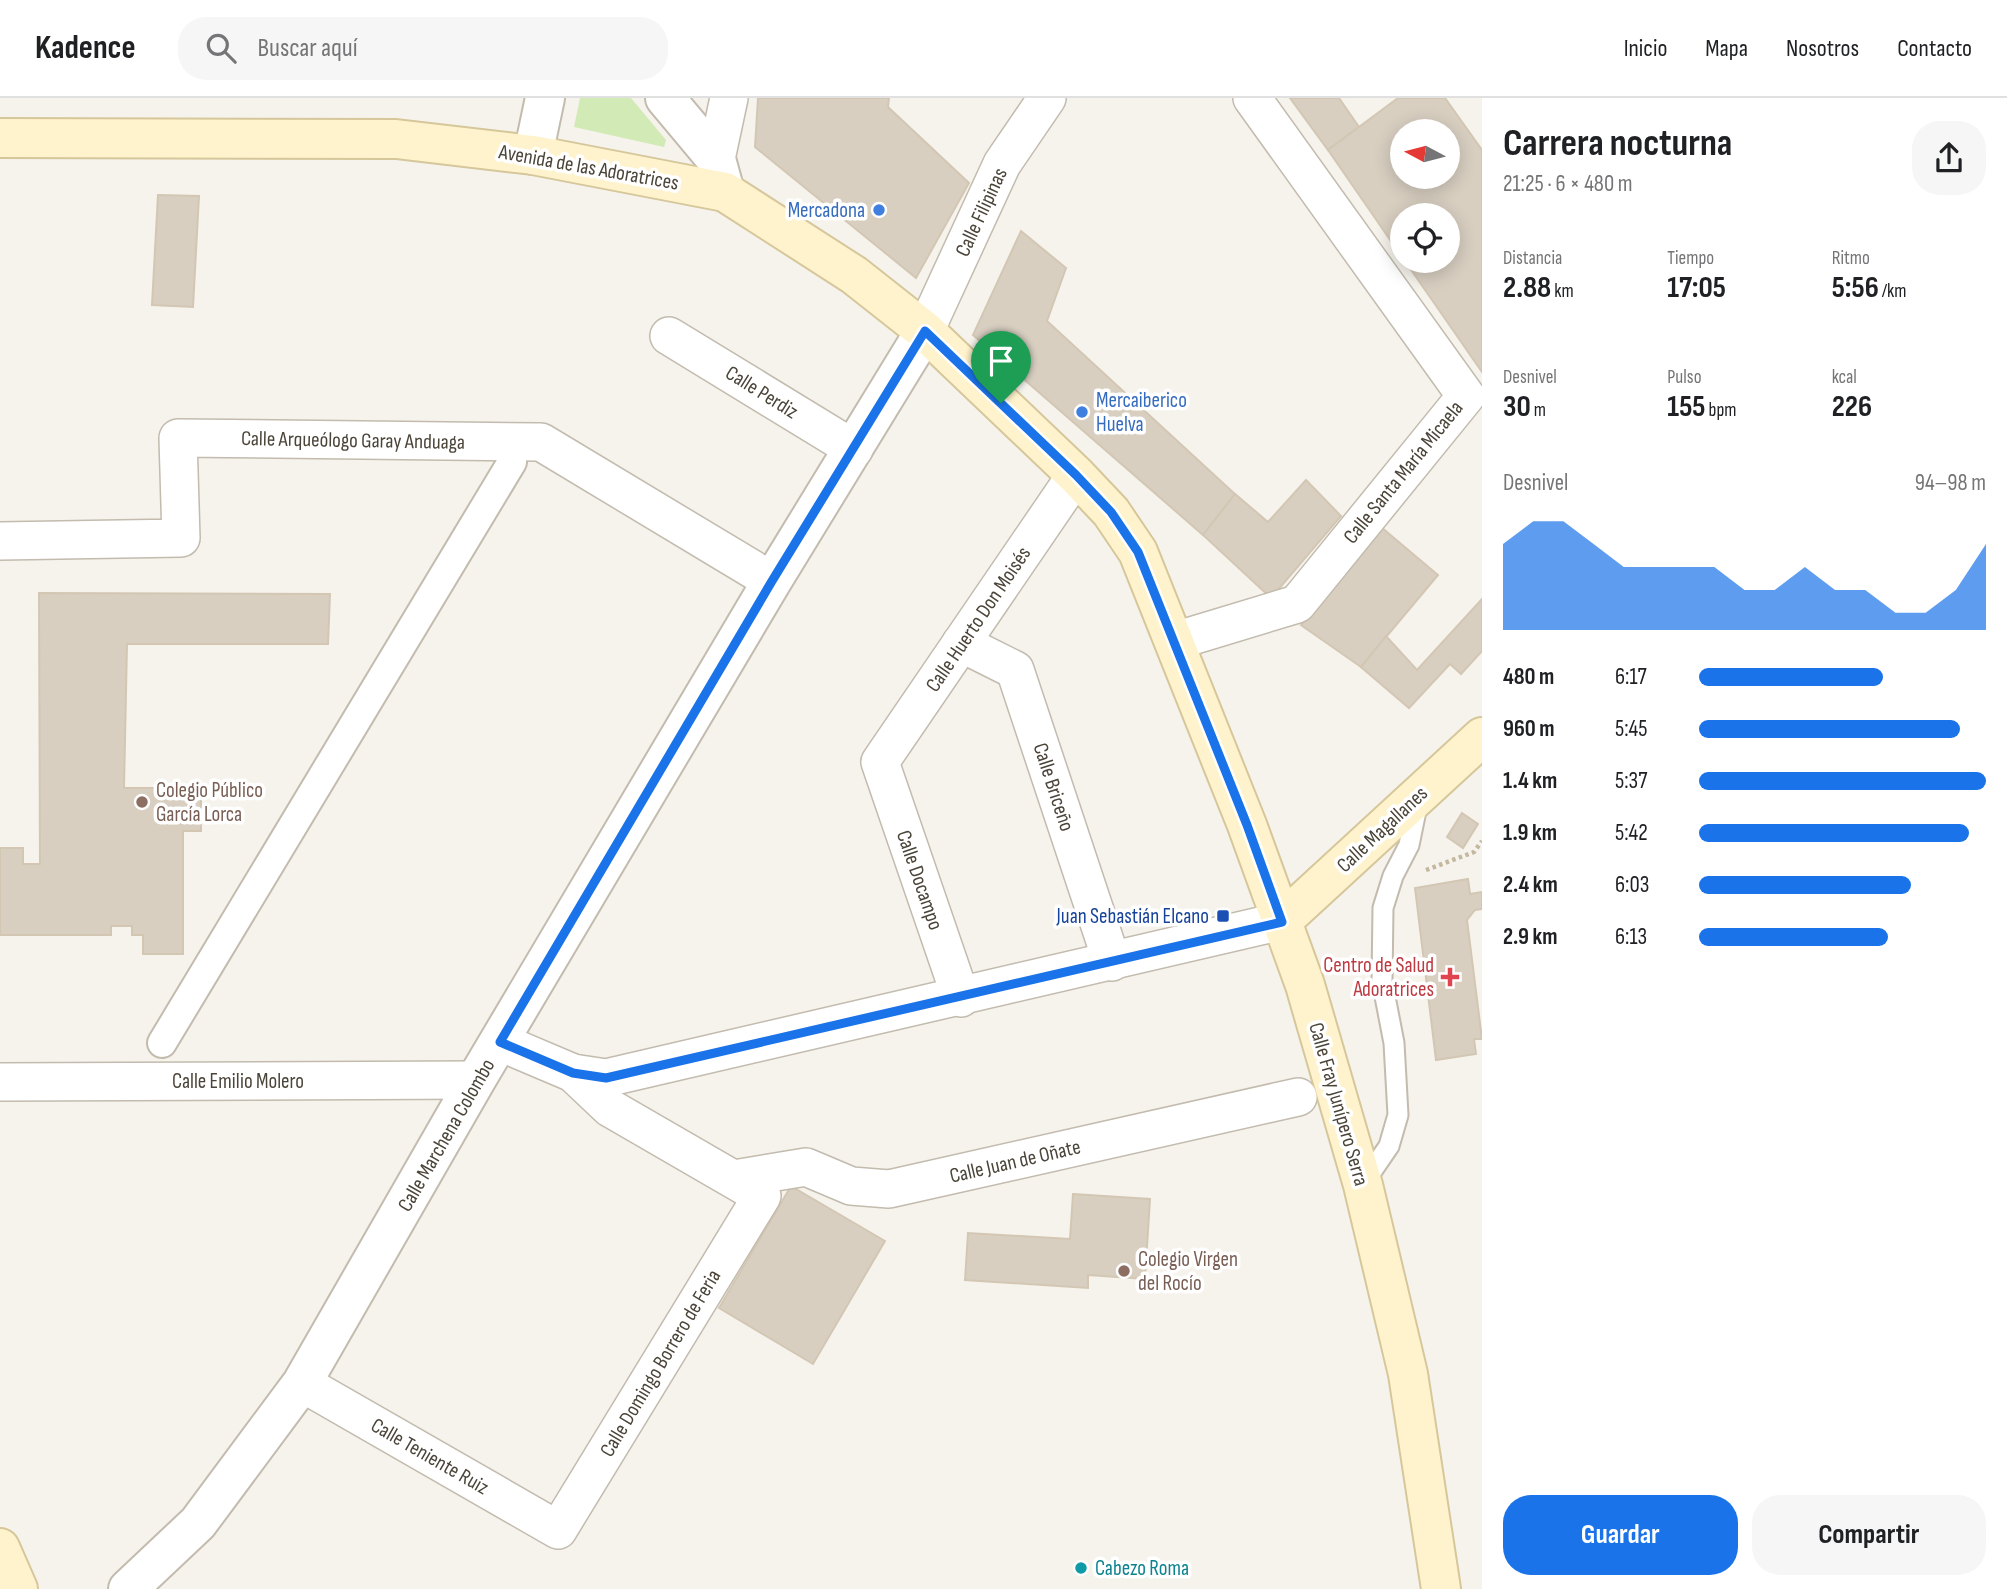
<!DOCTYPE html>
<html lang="es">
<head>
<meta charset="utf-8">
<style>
  body { margin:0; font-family:"Sofia Sans Condensed",sans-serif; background:#f6f6f6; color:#202124; height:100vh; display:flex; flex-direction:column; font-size:26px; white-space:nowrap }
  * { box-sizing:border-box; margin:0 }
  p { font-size:23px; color:#757577 }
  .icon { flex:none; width:38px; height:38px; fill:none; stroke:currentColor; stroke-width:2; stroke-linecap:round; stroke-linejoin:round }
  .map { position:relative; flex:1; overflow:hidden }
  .drawer { display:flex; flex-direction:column; background:#fff; width:525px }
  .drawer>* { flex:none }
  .needle { width:46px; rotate:277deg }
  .tools { position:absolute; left:1390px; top:21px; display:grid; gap:14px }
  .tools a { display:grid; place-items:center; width:70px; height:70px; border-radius:50%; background:#fff; box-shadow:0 4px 18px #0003; font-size:35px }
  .pin { position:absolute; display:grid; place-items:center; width:60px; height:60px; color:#fff; margin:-72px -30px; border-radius:50% 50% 50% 0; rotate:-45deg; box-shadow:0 0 7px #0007 }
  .pin .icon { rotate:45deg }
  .round { display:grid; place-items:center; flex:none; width:74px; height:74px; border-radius:28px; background:#f6f6f6 }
  .head { display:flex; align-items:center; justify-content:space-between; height:119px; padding:0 21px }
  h1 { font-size:38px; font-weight:700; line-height:52px }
  .metrics { display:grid; grid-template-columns:repeat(3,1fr); gap:10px; height:119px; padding:7px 21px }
  .metrics div { display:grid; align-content:center }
  .metrics b { font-size:30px; font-weight:700 }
  .metrics small { font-size:19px; font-weight:400 }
  .metrics p { font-size:19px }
  .chart { height:196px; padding:14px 21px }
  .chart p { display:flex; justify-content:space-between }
  .chart svg { width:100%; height:126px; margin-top:7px; fill:#1a73e8; opacity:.7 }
  .button { display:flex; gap:14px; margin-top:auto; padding:14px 21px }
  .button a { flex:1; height:80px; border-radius:28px; background:#1a73e8; color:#fff; font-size:28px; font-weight:700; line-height:80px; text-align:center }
  .button a+a { background:#f6f6f6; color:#202124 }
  ul { padding:0 21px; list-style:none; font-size:23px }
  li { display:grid; grid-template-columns:112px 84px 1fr; align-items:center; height:52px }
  li i { height:18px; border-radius:9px; background:#1a73e8 }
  header { display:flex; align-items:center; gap:42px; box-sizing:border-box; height:98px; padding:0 35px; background:#fff; border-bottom:2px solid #e0e0e0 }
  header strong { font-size:33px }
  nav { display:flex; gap:38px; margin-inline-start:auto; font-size:24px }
  .search { width:490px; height:63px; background:#f6f6f6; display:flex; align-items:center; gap:18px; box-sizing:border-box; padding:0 24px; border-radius:28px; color:#757577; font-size:26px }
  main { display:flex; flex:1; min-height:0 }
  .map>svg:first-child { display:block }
  .green { fill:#d2eab5 }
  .building { fill:#d8cfc1; stroke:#d3c7b4; stroke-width:2; fill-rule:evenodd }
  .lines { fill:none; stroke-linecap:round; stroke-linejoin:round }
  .service-casing { stroke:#c2bbae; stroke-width:23 }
  .pedestrian-casing { stroke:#c2bbae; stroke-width:32 }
  .minor-casing { stroke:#c2bbae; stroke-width:40 }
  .tertiary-casing { stroke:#c2bbae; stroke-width:42 }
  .secondary-casing { stroke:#d6c79b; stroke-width:42 }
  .path { stroke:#c4b79f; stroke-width:4.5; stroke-dasharray:3.5 3.5; stroke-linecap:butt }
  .service { stroke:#fff; stroke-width:19 }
  .pedestrian { stroke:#fff; stroke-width:28 }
  .minor { stroke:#fff; stroke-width:37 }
  .tertiary { stroke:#fff; stroke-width:38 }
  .secondary { stroke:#fff3cd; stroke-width:38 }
  .route-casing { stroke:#fff; stroke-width:14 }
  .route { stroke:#1a73e8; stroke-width:9 }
  .shop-dot { fill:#3f7fe0; stroke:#fff; stroke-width:2.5 }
  .education-dot { fill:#8d6e63; stroke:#fff; stroke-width:2.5 }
  .transit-dot { fill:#1a4fb4; stroke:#fff; stroke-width:2.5 }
  .health-dot { fill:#e0444e; stroke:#fff; stroke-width:2.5 }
  .culture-dot { fill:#0f9aa8; stroke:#fff; stroke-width:2.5 }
  .labels { text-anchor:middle; stroke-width:7; stroke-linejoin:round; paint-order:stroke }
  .street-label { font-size:21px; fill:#4b4439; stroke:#fff }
  .shop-label { font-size:21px; fill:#366cbe; stroke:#fff; text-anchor:end }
  .education-label { font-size:21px; fill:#785e54; stroke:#fff; text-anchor:start }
  .transit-label { font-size:21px; fill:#164399; stroke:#fff; text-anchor:end }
  .health-label { font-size:21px; fill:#be3a42; stroke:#fff; text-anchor:end }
  .culture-label { font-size:21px; fill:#0d838f; stroke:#fff; text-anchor:start }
</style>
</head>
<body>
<header>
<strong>Kadence</strong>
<div class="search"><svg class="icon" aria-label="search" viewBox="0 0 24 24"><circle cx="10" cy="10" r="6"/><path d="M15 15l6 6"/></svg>Buscar aquí</div>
<nav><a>Inicio</a><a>Mapa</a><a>Nosotros</a><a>Contacto</a></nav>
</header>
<main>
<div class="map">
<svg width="1482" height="1491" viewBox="0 0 1482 1491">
  <rect width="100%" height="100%" fill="#f6f3ec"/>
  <path class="green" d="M580 0H631L666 42 664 49 574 29Z"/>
  <g class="building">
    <path d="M758 0H889L888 9 969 85 916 180 755 49Z"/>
    <path d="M1290 0H1339L1359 29 1328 52Z"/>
    <path d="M1398 0H1445L1482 52V274L1405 163H1447V117H1402V159L1328 52ZM1402 33H1447V79H1402Z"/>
    <path d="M158 97 199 98 193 209 152 207Z"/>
    <path d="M1021 133 1066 170 1047 223 1235 396 1203 437 973 237Z"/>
    <path d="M1306 382 1341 418 1271 500 1203 437 1235 396 1268 424Z"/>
    <path d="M1381 429 1438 477 1361 569 1301 527Z"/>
    <path d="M39 495 330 496 328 546H127L124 690H201V733H183V856H143V837H132V828H111V837H0V750H23V766H40Z"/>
    <path d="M1482 501V553L1461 576 1450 566 1409 610 1361 569 1386 538 1417 572Z"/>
    <path d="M1462 715 1478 726 1463 750 1447 739Z"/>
    <path d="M1468 781 1470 796 1482 794V811L1475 812 1467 822 1482 941H1474L1476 956 1436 962 1415 790Z"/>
    <path d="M791 1088 885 1143 813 1266 719 1210Z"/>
    <path d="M1073 1096 1150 1101 1145 1181 1088 1177V1190L965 1182 968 1135 1070 1141Z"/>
  </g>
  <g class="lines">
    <g class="service-casing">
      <path id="service" d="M1363 1086 1389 1048 1398 1017 1394 945 1382 883 1383 810 1393 778 1409 747 1418 703"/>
    </g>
    <g class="pedestrian-casing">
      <path id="pedestrian" d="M162 945 512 364"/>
    </g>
    <g class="minor-casing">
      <g id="minor">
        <path d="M716 61 729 0"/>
        <path d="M925 233 1002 66 1047 0"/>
        <path d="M669 238 854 351"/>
        <path d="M0 443 181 440 178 340 541 344 772 483"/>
        <path d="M1175 543 1297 506 1466 298 1252 0"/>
        <path d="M961 545 1015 572 1112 864"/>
        <path d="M961 900 880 664 1076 377"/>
        <path d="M500 944 573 975 606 980 1282 823"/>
        <path d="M0 984 476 982"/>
        <path d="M734 1081 806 1069 851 1088 889 1091 1298 999"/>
        <path d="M302 1285 558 1432 762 1098 610 1010 573 975"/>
      </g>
    </g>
    <g class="tertiary-casing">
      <g id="tertiary">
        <path d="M665 0 716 61 725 94"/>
        <path d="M533 57 545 0"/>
        <path d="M128 1491 198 1425 302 1285 476 982 772 483 925 233"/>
      </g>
    </g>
    <g class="secondary-casing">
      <g id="secondary">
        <path d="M0 40 396 41 533 57 725 94 854 177 925 233 1076 377 1111 414 1138 454 1247 727 1305 887 1363 1087 1408 1276 1441 1491"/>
        <path d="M1282 823 1482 639"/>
        <path d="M0 1450 18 1491"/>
      </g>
    </g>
    <path class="path" d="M1426 772 1474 754 1482 743"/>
    <use href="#service" class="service"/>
    <use href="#pedestrian" class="pedestrian"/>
    <use href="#minor" class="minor"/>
    <use href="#tertiary" class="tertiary"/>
    <use href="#secondary" class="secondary"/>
  </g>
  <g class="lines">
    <g class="route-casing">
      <path id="route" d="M925 233 1076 377 1111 414 1138 454 1247 727 1282 824 606 980 573 975 500 944 772 483Z"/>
    </g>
    <use href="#route" class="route"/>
  </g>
  <g class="shop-dot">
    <circle cx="879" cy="112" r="7"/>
    <circle cx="1082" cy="314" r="7"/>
  </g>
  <g class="education-dot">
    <circle cx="142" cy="704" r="7"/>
    <circle cx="1124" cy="1173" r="7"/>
  </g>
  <rect class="transit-dot" x="1216" y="811" width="14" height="14" rx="3.5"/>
  <path class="health-dot" d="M1446.5 868.5h7v7h7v7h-7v7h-7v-7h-7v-7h7z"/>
  <circle class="culture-dot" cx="1081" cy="1470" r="7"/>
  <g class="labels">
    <g class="street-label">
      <text transform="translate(589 69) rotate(10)" y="7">Avenida de las Adoratrices</text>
      <text transform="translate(981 114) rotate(-65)" y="7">Calle Filipinas</text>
      <text transform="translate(762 294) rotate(32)" y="7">Calle Perdiz</text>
      <text transform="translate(353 342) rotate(1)" y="7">Calle Arqueólogo Garay Anduaga</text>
      <text transform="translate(1403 374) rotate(-51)" y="7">Calle Santa María Micaela</text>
      <text transform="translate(978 521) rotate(-56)" y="7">Calle Huerto Don Moisés</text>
      <text transform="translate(1054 689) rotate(72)" y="7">Calle Briceño</text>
      <text transform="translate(1382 731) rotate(-43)" y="7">Calle Magallanes</text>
      <text transform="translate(920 782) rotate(71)" y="7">Calle Docampo</text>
      <text x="238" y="990">Calle Emilio Molero</text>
      <text transform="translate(1339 1006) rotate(74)" y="7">Calle Fray Junípero Serra</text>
      <text transform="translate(446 1037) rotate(-60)" y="7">Calle Marchena Colombo</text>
      <text transform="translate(1015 1063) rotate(-13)" y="7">Calle Juan de Oñate</text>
      <text transform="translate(660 1265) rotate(-59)" y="7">Calle Domingo Borrero de Feria</text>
      <text transform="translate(430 1358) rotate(30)" y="7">Calle Teniente Ruiz</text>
    </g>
    <g class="shop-label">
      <text x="865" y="119">Mercadona</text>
      <text x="1096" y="309" text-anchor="start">Mercaiberico<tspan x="1096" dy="24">Huelva</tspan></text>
    </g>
    <g class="education-label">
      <text x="156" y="699">Colegio Público<tspan x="156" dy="24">García Lorca</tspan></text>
      <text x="1138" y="1168">Colegio Virgen<tspan x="1138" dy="24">del Rocío</tspan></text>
    </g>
    <g class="transit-label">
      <text x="1209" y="825">Juan Sebastián Elcano</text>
    </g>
    <g class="health-label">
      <text x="1434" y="874">Centro de Salud<tspan x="1434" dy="24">Adoratrices</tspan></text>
    </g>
    <g class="culture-label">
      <text x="1095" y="1477">Cabezo Roma</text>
    </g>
  </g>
</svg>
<div class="tools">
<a><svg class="needle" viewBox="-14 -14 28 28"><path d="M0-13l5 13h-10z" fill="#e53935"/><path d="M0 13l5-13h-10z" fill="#757577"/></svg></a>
<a><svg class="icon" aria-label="locate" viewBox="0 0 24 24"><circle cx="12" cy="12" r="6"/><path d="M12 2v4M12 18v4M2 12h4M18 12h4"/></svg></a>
</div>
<div class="pin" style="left:1001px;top:305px;background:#1e9e55"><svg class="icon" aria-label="arrive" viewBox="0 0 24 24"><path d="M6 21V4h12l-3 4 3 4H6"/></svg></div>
</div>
<section class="drawer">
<div class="head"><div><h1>Carrera nocturna</h1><p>21:25 · 6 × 480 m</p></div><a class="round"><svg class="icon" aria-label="share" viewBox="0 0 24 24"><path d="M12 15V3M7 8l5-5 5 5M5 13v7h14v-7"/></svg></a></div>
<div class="metrics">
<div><p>Distancia</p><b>2.88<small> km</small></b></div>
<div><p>Tiempo</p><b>17:05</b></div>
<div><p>Ritmo</p><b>5:56<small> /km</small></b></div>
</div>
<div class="metrics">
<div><p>Desnivel</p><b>30<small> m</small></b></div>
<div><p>Pulso</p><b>155<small> bpm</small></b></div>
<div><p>kcal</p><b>226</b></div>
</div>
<div class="chart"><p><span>Desnivel</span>94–98 m</p>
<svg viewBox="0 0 160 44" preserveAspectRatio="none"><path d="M0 44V14L10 6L20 6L30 14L40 22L50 22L60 22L70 22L80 30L90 30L100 22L110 30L120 30L130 38L140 38L150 30L160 14V44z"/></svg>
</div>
<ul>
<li><b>480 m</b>6:17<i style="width:64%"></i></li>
<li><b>960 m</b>5:45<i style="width:91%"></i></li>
<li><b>1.4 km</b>5:37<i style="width:100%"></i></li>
<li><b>1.9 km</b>5:42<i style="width:94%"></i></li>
<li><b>2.4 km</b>6:03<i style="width:74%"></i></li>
<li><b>2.9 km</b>6:13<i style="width:66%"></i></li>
</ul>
<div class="button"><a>Guardar</a><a>Compartir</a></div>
</section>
</main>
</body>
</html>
